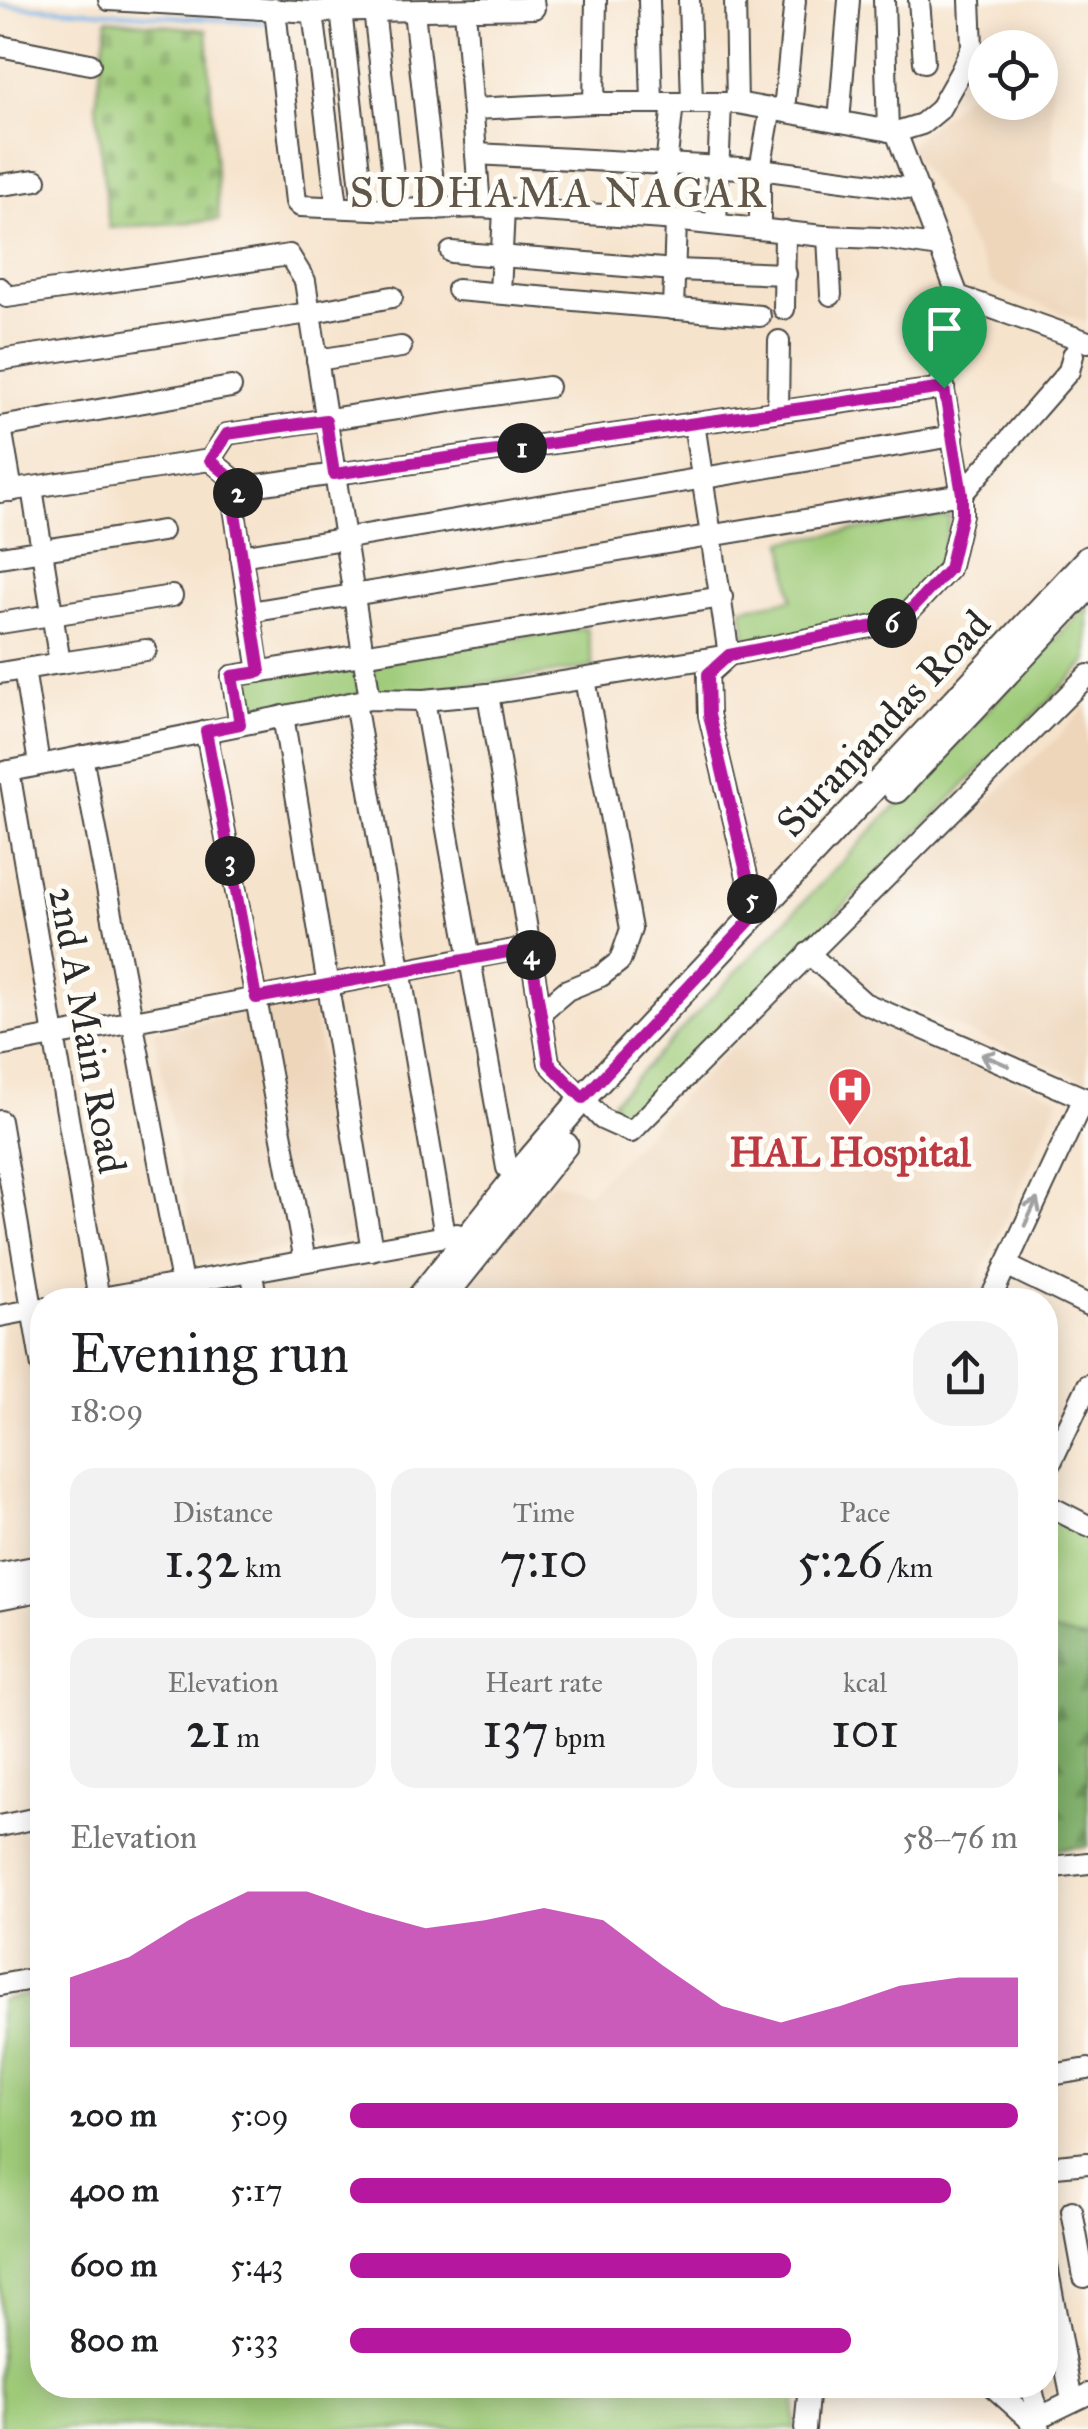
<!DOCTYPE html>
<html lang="en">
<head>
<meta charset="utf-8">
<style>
  body { margin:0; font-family:"IM FELL Great Primer",serif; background:#f2f2f2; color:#202124; height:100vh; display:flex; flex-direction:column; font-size:38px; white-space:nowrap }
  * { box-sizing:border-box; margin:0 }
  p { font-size:32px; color:#757577 }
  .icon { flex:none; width:55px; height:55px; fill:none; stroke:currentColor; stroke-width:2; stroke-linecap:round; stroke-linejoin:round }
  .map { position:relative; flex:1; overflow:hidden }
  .panel { position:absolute; left:30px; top:1288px; width:1028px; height:1110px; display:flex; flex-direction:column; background:#fff; border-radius:40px; box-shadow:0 5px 25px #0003 }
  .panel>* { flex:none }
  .fabs { position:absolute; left:968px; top:30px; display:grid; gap:20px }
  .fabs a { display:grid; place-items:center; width:90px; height:90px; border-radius:50%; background:#fff; box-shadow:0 5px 25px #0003; font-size:50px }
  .pin { position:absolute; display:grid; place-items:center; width:85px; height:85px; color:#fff; margin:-102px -42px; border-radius:50% 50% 50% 0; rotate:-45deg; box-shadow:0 0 10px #0007 }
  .pin .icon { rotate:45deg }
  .km { position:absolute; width:50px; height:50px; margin:-25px; border-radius:50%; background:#222; color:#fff; font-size:28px; line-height:50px; text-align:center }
  .round { display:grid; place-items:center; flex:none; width:105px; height:105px; border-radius:40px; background:#f2f2f2 }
  .headline { display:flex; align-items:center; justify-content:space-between; height:170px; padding:0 40px }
  h1 { font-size:55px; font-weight:600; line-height:75px }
  .stats { display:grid; grid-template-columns:repeat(3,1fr); gap:15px; height:170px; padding:10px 40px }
  .stats div { display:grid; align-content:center; border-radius:25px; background:#f2f2f2; text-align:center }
  .stats b { font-size:50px; font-weight:600 }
  .stats small { font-size:28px; font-weight:400 }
  .stats p { font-size:28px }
  .chart { height:280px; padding:20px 40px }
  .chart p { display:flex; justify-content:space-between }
  .chart svg { width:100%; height:180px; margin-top:10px; fill:#b5179e; opacity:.7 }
  ul { padding:0 40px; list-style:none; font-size:32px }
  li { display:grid; grid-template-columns:160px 120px 1fr; align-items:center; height:75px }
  li i { height:25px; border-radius:12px; background:#b5179e }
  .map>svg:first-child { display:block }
  .built { fill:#eed6bb }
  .green { fill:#9fcb79; stroke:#657b52; stroke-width:2.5 }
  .forest { fill:url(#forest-firs); stroke:#556d4a; stroke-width:2.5 }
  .cemetery { fill:url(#cemetery-stones); stroke:#657b52; stroke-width:2.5 }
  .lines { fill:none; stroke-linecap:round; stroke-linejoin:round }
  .stream { stroke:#74b1e6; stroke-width:4 }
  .minor-casing { stroke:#494743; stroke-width:24 }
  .major-casing { stroke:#494743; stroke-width:29 }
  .minor { stroke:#fff; stroke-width:20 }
  .major { stroke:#fff; stroke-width:25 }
  .oneway { stroke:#a0a0a0 }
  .route-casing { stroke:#fff; stroke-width:20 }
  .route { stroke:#b5179e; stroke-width:12 }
  .labels { text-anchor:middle; stroke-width:10; stroke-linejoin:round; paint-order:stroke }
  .street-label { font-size:40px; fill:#2b2b2b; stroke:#fdfcf7 }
  .health-label { font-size:40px; font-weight:bold; fill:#be3a42; stroke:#fdfcf7 }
  .neighbourhood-label { font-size:42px; letter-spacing:2.5px; fill:#605649; stroke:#fdfcf7 }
</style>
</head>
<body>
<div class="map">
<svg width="1088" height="2429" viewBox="0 0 1088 2429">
  <defs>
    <pattern id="forest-firs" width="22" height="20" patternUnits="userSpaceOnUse" patternTransform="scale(2.5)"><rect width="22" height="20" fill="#7faf69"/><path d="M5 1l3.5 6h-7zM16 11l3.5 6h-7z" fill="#688f57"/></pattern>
    <pattern id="cemetery-stones" width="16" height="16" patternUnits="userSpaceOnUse" patternTransform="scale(2.5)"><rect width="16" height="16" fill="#9fcb79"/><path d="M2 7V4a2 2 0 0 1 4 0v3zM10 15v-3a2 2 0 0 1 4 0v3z" fill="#89ae69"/></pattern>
  </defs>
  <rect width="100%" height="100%" fill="#fdfcf7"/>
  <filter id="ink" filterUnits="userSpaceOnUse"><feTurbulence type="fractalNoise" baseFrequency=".01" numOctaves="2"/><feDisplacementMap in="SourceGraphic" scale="20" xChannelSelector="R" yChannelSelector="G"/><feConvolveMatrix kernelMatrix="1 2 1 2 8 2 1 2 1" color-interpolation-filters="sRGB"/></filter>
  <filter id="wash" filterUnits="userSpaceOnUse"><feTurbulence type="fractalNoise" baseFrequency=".0048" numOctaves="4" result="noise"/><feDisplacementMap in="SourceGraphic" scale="40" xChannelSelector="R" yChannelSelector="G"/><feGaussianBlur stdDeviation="2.25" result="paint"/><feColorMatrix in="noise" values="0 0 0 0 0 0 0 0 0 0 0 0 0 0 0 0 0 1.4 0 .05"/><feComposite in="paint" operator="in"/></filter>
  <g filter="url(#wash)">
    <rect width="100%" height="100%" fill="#f6e3cc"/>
    <g class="built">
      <path d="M1050 40 1054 182 1088 192V322L1022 298 992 283 954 210 906 148 985 78V102H1040V48L1025 47Z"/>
      <path d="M1088 705V1082L872 992 825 948 1055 740Z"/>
      <path d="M807 969 858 1012 1060 1098 969 1300H461L516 1224 553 1181 588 1193Z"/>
      <path d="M312 1001 354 1235 197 1264 154 1031Z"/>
    </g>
    <g class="green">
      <path d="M950 516 941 564 898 615 747 645 742 608 792 599 784 541Z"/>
      <path d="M1088 605V661L630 1121 615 1119 613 1101Z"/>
      <path d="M587 628 593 667 426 692 377 691 371 658Z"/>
      <path d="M356 660 361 694 243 718 241 687 258 674Z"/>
      <path d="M1053 1516 1088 1533V1641L1045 1630V1534Z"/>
      <path d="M42 1991V2385H796L794 2429H0V2001Z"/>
    </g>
    <path class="forest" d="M1045 1630 1088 1641V1846L1045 1851Z"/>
    <path class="cemetery" d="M107 19 207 30 219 220 109 228 96 105Z"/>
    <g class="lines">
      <path class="stream" d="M0 5 270 23"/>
    </g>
  </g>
  <g filter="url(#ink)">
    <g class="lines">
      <g class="minor-casing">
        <g id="minor">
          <path d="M109 0 313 12 534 8 533 0"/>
          <path d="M649 0 652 103"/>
          <path d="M689 0 692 103"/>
          <path d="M735 0 737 103"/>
          <path d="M884 0 888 131"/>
          <path d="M919 0 924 62"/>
          <path d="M275 9 296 202 300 206 397 210 480 207 664 219 823 236 880 238 939 247"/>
          <path d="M341 10 363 206"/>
          <path d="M374 10 397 210"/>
          <path d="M465 10 480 207"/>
          <path d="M414 11 436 209"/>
          <path d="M313 12 337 206"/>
          <path d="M0 46 90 64"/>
          <path d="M594 103 596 0"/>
          <path d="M473 109 594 103H737L896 132 958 296 1088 342"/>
          <path d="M784 110 795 0"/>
          <path d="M839 122 849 0"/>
          <path d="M896 132 922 124 939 110 960 73 972 47 970 0"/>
          <path d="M476 154 760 169 919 190"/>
          <path d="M0 185 36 180"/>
          <path d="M664 219 666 166 673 103"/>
          <path d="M716 224 721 103"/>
          <path d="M760 229V169L771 108"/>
          <path d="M828 236 831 295"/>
          <path d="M451 252 675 270 786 274"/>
          <path d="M0 288 7 297 289 255 305 281 370 699"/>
          <path d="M457 290 760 316"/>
          <path d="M500 293 504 209"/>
          <path d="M673 309 676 221"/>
          <path d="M784 309 785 231"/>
          <path d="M0 360 309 313 392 297"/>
          <path d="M317 360 401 347"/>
          <path d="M778 411 779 341"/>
          <path d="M694 423 729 655 708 674 709 715 756 914"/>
          <path d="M0 427 231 387"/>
          <path d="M1 427 12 491"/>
          <path d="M210 460 243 487"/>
          <path d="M32 488 60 663 24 669 39 764"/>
          <path d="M0 492 210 460 227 434 548 387"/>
          <path d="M241 556 953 436"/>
          <path d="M0 557 162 531"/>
          <path d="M250 612 962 494 1069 371 1073 355"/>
          <path d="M0 623 172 596"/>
          <path d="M60 663 146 650"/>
          <path d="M259 672 233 500 243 487 944 388"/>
          <path d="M0 673 24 669"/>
          <path d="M488 694 549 1063 602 1119 631 1132 1088 675"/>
          <path d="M424 700 507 1168"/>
          <path d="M355 702 445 1236"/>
          <path d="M283 716 372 1250"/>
          <path d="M240 724 232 676 722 597"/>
          <path d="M206 731 305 1261"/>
          <path d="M82 756 182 1283"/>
          <path d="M9 771 99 1300"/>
          <path d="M0 773 370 699 424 700 488 694 729 655 900 621 949 569 962 514V494L930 311"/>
          <path d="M808 953 864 1003 1088 1100"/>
          <path d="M541 1012 567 990 601 976 620 961 631 929 585 679"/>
          <path d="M0 1046 530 947"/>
          <path d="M0 1121 42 1367"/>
          <path d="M1006 1265 1088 1305"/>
          <path d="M251 1271 257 1300"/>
          <path d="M90 1300 457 1234"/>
          <path d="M990 1300 1084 1098"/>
          <path d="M0 1316 42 1308"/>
          <path d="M1045 1475 1088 1385"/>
          <path d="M1045 1504 1088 1526"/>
          <path d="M0 1826 42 1817"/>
          <path d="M1045 1868 1088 1863"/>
          <path d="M0 1985 42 1977"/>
          <path d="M1045 2076 1088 2069"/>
          <path d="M1045 2167 1088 2163"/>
          <path d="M1072 2211 1084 2277"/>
          <path d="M1045 2255 1072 2401"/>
          <path d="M991 2385 1040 2429"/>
          <path d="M1031 2385 1039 2418"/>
          <path d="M1030 2422 1088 2394"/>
          <path d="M805 2429 809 2385"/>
        </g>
      </g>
      <g class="major-casing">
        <g id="major">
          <path d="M896 790 1088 587"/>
          <path d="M418 1300 524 1167 583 1098 1088 559"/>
          <path d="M441 1300 565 1145"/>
          <path d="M0 1576 42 1568"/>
          <path d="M0 1596 42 1588"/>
        </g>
      </g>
      <use href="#minor" class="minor"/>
      <use href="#major" class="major"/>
    </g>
    <defs><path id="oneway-shaft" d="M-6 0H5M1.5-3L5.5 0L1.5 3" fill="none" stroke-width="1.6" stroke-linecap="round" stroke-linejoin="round" transform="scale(2.5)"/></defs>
    <g class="oneway">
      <use href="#oneway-shaft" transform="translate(995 1060) rotate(-157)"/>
      <use href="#oneway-shaft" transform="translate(1031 1212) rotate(-65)"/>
    </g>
  </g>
  <g class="lines" filter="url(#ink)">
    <g class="route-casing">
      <path id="route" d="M944 388 962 494V514L949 569 900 621 729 655 708 674 709 715 756 914 583 1098 549 1063 530 948 256 998 206 731 240 724 232 676 260 672 233 500 243 488 210 460 227 434 326 420 334 474Z"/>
    </g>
    <use href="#route" class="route"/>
  </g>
  <defs>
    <g id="hospital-pin" transform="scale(2.25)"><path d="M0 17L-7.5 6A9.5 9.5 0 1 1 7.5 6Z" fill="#e0444e" stroke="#fdfcf7"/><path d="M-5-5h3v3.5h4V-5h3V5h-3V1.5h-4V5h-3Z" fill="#fff"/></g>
  </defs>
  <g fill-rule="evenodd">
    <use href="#hospital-pin" x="850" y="1089"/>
  </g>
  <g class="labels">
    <g class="street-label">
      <text transform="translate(883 723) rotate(-47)" y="14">Suranjandas Road</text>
      <text transform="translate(88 1030) rotate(80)" y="14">2nd A Main Road</text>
    </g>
    <g class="health-label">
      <text x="850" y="1166">HAL Hospital</text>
    </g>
    <g class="neighbourhood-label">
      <text x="559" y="207">SUDHAMA NAGAR</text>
    </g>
  </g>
</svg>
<div class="fabs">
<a><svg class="icon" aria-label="locate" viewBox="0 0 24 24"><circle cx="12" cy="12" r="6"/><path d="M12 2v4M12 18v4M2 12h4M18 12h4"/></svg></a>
</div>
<div class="pin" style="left:944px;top:388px;background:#1e9e55"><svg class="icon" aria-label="arrive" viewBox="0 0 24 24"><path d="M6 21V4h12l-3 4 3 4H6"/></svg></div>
<b class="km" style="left:522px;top:448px">1</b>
<b class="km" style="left:238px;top:493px">2</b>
<b class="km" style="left:230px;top:861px">3</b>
<b class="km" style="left:531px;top:955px">4</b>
<b class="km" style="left:752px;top:899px">5</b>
<b class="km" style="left:892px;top:623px">6</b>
<section class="panel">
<div class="headline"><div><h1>Evening run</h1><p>18:09</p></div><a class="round"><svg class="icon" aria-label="share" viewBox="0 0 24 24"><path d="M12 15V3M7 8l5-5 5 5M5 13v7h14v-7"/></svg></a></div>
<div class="stats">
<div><p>Distance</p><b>1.32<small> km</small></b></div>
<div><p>Time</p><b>7:10</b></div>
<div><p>Pace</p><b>5:26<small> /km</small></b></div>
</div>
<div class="stats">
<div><p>Elevation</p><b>21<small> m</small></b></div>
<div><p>Heart rate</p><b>137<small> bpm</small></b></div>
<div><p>kcal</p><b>101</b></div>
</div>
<div class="chart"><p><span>Elevation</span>58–76 m</p>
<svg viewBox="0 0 160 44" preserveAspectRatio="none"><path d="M0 44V27L10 22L20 13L30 6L40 6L50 11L60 15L70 13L80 10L90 13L100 24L110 34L120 38L130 34L140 29L150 27L160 27V44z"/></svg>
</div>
<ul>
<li><b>200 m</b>5:09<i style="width:100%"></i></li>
<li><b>400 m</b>5:17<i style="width:90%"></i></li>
<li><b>600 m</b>5:43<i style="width:66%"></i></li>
<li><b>800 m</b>5:33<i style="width:75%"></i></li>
</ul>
</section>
</div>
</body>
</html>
